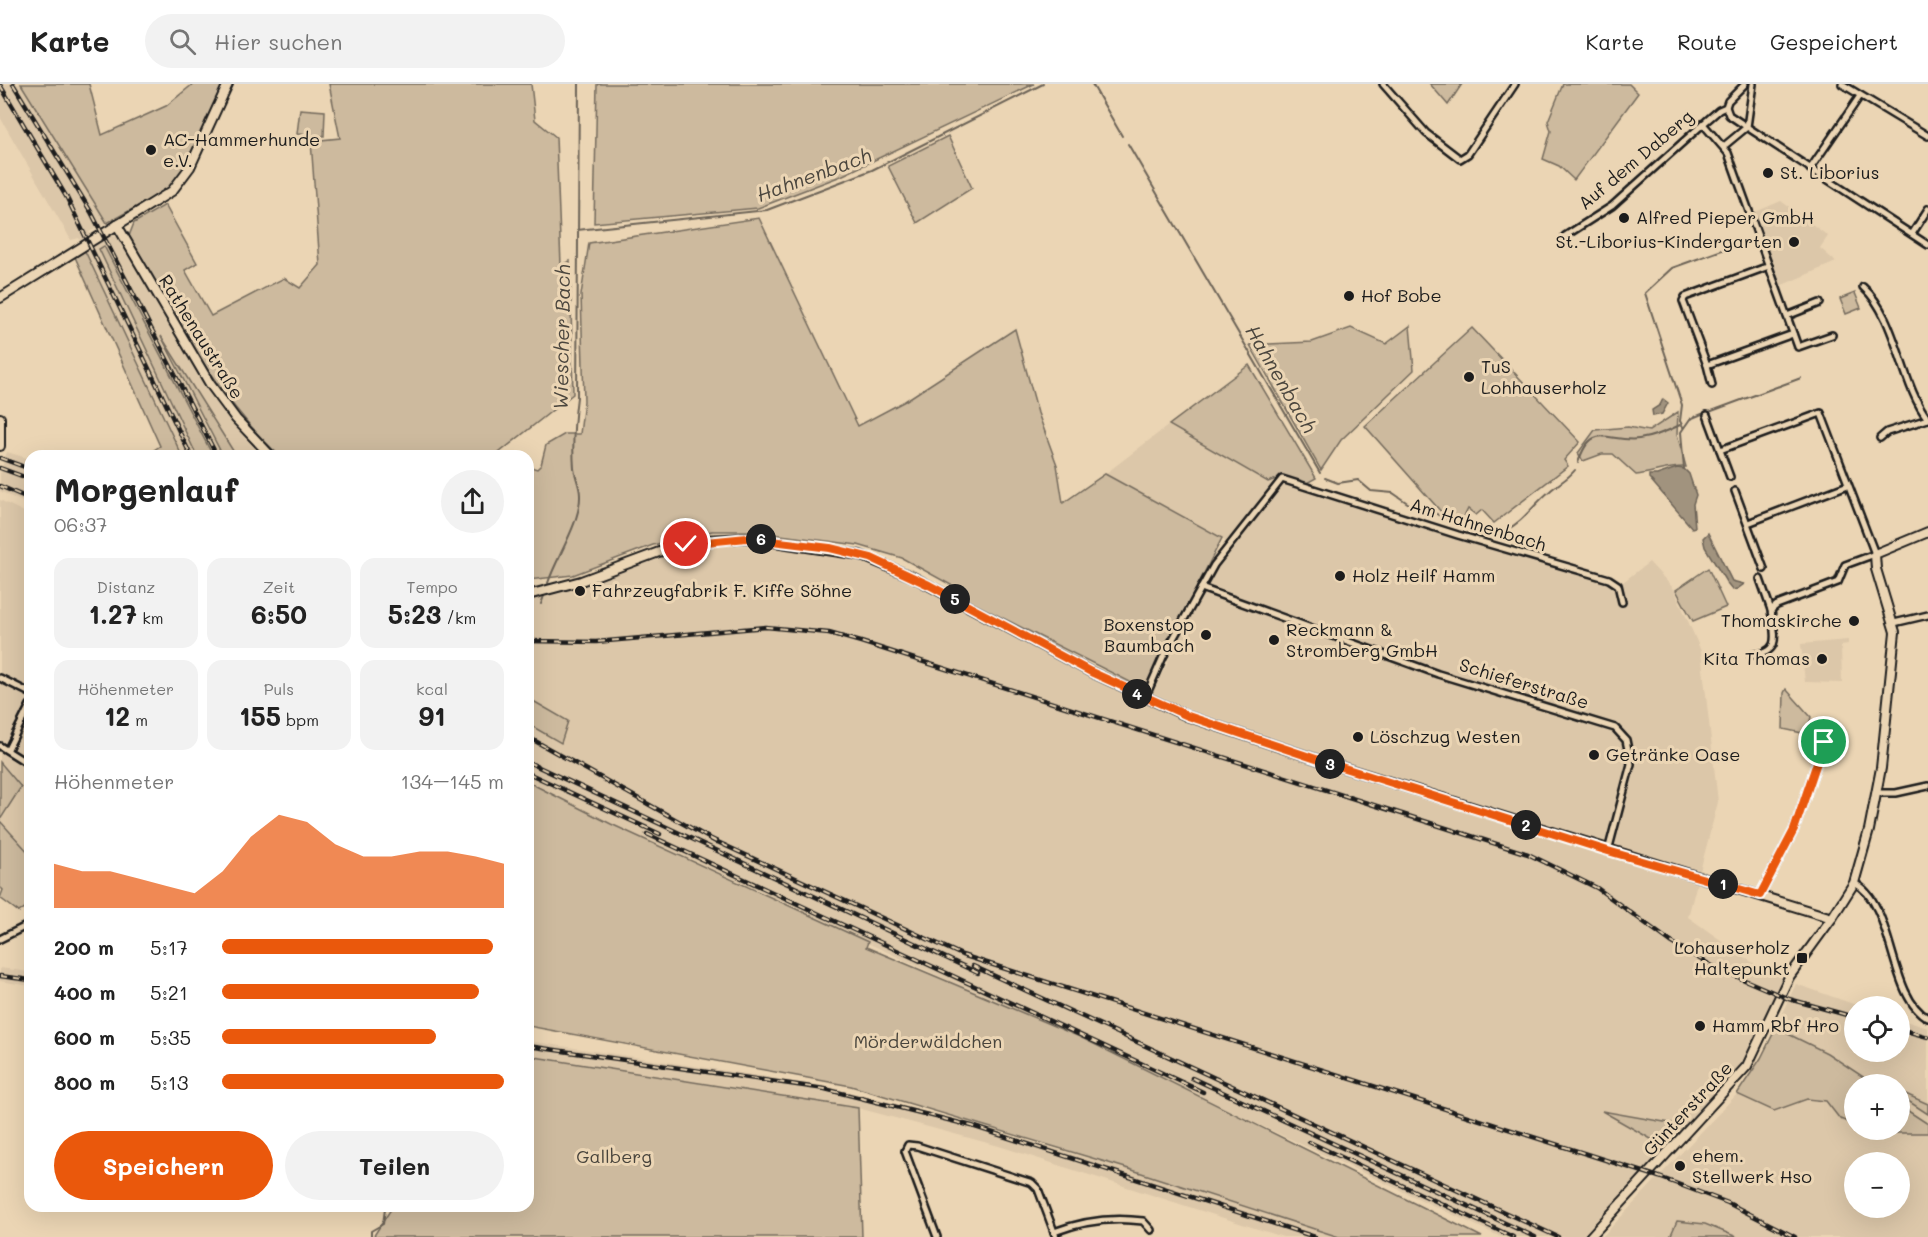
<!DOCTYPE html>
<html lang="de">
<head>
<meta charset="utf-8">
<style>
  body { margin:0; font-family:Mali,sans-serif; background:#f2f2f2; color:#222; height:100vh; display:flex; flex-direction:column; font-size:22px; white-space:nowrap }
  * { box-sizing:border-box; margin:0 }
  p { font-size:20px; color:#767676 }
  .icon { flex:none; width:33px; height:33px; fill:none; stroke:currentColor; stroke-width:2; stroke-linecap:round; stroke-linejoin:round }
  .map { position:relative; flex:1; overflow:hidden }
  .details { position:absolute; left:24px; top:366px; width:510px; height:762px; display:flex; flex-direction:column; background:#fff; border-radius:18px; box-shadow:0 6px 24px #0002 }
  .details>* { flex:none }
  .controls { position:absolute; left:1844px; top:912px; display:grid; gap:12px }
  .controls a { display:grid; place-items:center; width:66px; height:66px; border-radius:50%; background:#fff; box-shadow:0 6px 24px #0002; font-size:30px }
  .pin { position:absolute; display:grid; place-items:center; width:51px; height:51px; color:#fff; margin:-26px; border:3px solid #fff; border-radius:50%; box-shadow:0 2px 6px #0007 }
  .km { position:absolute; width:30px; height:30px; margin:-15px; border-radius:50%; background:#222; color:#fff; font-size:16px; line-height:30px; text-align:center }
  .round { display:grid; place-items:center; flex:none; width:63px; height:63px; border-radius:32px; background:#f2f2f2 }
  .overview { display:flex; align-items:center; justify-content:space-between; height:102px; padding:0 30px }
  h1 { font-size:33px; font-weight:700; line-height:45px }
  .figures { display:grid; grid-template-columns:repeat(3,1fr); gap:9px; height:102px; padding:6px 30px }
  .figures div { display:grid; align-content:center; border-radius:15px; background:#f2f2f2; text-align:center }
  .figures b { font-size:26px; font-weight:700 }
  .figures small { font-size:16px; font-weight:400 }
  .figures p { font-size:16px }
  .chart { height:168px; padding:12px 30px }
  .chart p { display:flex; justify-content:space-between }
  .chart svg { width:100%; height:108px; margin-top:6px; fill:#ea580c; opacity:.7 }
  .action { display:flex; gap:12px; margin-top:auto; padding:12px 30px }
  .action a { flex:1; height:69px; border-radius:36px; background:#ea580c; color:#fff; font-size:24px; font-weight:700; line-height:69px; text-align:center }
  .action a+a { background:#f2f2f2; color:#222 }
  ul { padding:0 30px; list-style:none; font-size:20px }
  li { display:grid; grid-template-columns:96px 72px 1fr; align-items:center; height:45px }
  li i { height:15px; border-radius:8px; background:#ea580c }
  header { display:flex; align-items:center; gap:36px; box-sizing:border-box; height:84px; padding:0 30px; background:#fff; border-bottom:2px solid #e0e0e0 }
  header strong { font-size:28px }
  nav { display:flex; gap:33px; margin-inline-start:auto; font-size:21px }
  .search { width:420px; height:54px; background:#f2f2f2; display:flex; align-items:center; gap:15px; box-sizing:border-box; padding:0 21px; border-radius:33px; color:#767676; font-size:22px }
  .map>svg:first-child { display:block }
  .built { fill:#dcc7a9; fill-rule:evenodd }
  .green { fill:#cdba9e; stroke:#746b5d; stroke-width:1.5 }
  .water { fill:#a1937e; stroke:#6c6357; stroke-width:1.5 }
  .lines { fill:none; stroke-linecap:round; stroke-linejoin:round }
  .stream { stroke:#6c6357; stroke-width:2 }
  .street-casing { stroke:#1c1c1c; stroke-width:10 }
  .secondary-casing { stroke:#1c1c1c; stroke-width:12 }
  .street { stroke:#ebd5b4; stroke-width:5 }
  .secondary { stroke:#ebd5b4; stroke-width:8 }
  .rail-casing { stroke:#1c1c1c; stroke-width:4.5 }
  .rail { stroke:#ebd5b4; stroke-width:2; stroke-dasharray:7; stroke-linecap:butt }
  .route-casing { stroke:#fff; stroke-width:12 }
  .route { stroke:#ea580c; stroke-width:8 }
  .poi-dot { fill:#1c1c1c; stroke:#ebd5b4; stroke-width:2 }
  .labels { text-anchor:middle; stroke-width:6; stroke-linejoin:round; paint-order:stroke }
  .poi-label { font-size:18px; fill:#1c1c1c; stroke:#ebd5b4; text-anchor:start }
  .street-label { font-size:18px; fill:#1c1c1c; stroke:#ebd5b4 }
  .park-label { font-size:18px; fill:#48443c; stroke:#ebd5b4 }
  .water-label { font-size:20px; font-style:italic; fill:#4b463e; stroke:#ebd5b4 }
</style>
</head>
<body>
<header>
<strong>Karte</strong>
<div class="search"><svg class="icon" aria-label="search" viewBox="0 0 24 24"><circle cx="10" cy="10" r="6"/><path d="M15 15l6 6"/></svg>Hier suchen</div>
<nav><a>Karte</a><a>Route</a><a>Gespeichert</a></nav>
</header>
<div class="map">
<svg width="1928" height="1153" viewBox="0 0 1928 1153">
  <rect width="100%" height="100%" fill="#ebd5b4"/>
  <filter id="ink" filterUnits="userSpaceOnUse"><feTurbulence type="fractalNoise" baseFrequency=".0167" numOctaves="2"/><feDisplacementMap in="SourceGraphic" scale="12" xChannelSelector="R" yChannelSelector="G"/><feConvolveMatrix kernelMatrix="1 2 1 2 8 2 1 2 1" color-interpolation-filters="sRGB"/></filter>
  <g filter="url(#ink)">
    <g class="built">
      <path d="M0 0H21L107 139 89 148 95 160 112 151 119 154 226 332 261 372H145L160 362 75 173 85 166 79 154 71 156 0 33Z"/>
      <path d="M1781 117 1828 152 1820 164 1836 178 1780 202 1753 129Z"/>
      <path d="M1169 341 1268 398H1284L1400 438 1623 498 1649 478 1674 505 1701 567 1718 718 1688 833 1756 881 1783 894 1750 966 1734 990 1581 1153H1501L611 740 528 698V516L698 463 761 461 835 469 894 490 1019 556 1148 618 1208 496 1231 464 1222 454 1105 390Z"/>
      <path d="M7 368 30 375V422L0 407V390Z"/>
      <path d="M0 416 30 431V770L0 737 21 703 0 678Z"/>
      <path d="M1848 556V560L1841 561 1842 599 1805 598 1801 560Z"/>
      <path d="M0 884 30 888V902L0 897Z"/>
      <path d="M1796 900 1859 922H1854V968H1899V935L1928 944V1153H1602L1737 1010 1761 973ZM1854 1000H1899V1046H1854ZM1854 1078H1899V1124H1854Z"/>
      <path d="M528 957 767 993 864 1011 1129 1085 1339 1153H1283L999 1062 858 1024 528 972Z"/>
    </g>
    <g class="green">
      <path d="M21 0H89L102 51 166 22 193 0H224L187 80 169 105 107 139Z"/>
      <path d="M329 0H531L535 36 556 53 561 181 570 177 573 310 495 372H280C214 312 173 228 129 152L134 139 165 121 197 179 185 186 211 232 284 194 300 204 320 181 311 57 340 54Z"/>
      <path d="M597 0H1034L841 92 758 124 594 139Z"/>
      <path d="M1430 0H1462L1448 21Z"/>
      <path d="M1563 0H1629L1638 9 1574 96 1559 82 1543 75 1551 47 1548 37Z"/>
      <path d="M300 25 325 27 324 52 297 50Z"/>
      <path d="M948 52 972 104 917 139 888 82Z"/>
      <path d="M759 134 858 342 905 317 1015 245 1038 329 1057 381 1063 419 1105 390 1222 454 1148 598 1134 600 967 516 962 507 902 474 858 461 750 447H712L653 461 573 491 528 496V382L537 385 541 381 546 361 565 350H580L584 317 581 211 589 159Z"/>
      <path d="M104 162 213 372H197L99 165Z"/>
      <path d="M85 167 182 372H145L160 362 75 173Z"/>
      <path d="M1855 209 1861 224 1846 230 1840 215Z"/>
      <path d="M1410 242 1414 286 1341 356 1321 386 1250 261 1312 258 1351 244 1386 260Z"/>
      <path d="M1472 244 1580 358 1564 376 1568 382 1494 439 1482 426 1476 431 1468 425 1462 437 1444 431 1365 342Z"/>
      <path d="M161 252 235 370 237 372H223Z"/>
      <path d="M1249 281 1316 394 1305 400 1285 392 1268 398 1169 341Z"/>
      <path d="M1678 328 1677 350 1686 383C1669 382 1654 389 1636 391L1613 370H1602L1583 377 1578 369 1595 346 1628 343 1649 347Z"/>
      <path d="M1708 484 1726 523 1693 537 1676 506Z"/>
      <path d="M1786 605 1811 633 1807 650 1783 645 1784 609Z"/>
      <path d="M528 614 568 637 561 659 528 640Z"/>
      <path d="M0 678 21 703 0 736Z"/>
      <path d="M528 698 611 740 868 858 866 863 1080 953 1482 1153H1339L1129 1085 851 1002 528 942Z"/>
      <path d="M0 737 30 770V820L19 828 0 814 3 806 0 803Z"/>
      <path d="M1776 944 1827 969 1874 1000H1854V1040L1840 1035 1826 1017 1807 1015 1774 1027 1737 1010 1761 974Z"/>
      <path d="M528 972 858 1024 862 1153H373L393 1122H528Z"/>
      <path d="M1899 1007 1928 1020V1030L1899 1011Z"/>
      <path d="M1899 1021 1928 1040V1049H1876L1867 1046H1899Z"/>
      <path d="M1602 1027 1687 1042 1665 1063Z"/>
      <path d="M1677 1137 1705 1140 1737 1153H1670Z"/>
    </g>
    <g class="water">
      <path d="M1663 315 1668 319 1662 330 1653 332 1652 326 1660 321Z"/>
      <path d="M1677 384 1684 385 1689 390 1696 411 1693 420 1695 443 1692 444 1649 394V391H1657Z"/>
      <path d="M1708 449 1732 497 1744 500 1737 505 1732 506 1728 501 1705 463 1703 454Z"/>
    </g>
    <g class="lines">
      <g class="stream">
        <path d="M1092 0 1122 52"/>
        <path d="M1128 60 1320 389"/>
        <path d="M577 146 767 126 872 86 1043 0"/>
        <path d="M1709 328 1801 294"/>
        <path d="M1683 343 1680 337 1682 321 1645 209 1672 184 1750 156"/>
        <path d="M1578 379C1592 336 1608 359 1639 355 1654 353 1668 347 1680 341"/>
        <path d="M1684 385 1681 348 1690 335 1702 330"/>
        <path d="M1325 394 1338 399 1358 396 1371 407 1393 409 1409 420 1424 422 1443 434 1459 440"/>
        <path d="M1470 441C1511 463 1523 429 1550 407 1559 399 1568 395 1575 386"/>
        <path d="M548 499C556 474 581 438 580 411 580 402 575 393 574 384 572 360 574 337 577 313L579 0"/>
        <path d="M541 520 544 512"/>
        <path d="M371 1153V1147L383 1140 385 1125 389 1122"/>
      </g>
      <g class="street-casing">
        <g id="street">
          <path d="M1383 0 1426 49 1460 75 1468 70 1515 0"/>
          <path d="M1842 0 1928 52"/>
          <path d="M1726 23 1729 31 1747 43 1928 161"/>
          <path d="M1703 40 1728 69 1798 263 1832 251"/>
          <path d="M1724 62 1747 43 1753 0"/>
          <path d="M1810 85 1860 12"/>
          <path d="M1912 150 1928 125"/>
          <path d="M1565 152 1612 122 1703 40 1719 26 1726 23 1728 17 1745 0"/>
          <path d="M1769 182 1685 213 1683 217 1707 281 1793 250"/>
          <path d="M1863 203C1897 233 1901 301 1928 335"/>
          <path d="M1787 232 1820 219"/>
          <path d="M1707 281 1712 301"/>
          <path d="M1707 331 1730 393"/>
          <path d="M1880 354 1887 348 1928 335"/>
          <path d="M1720 366 1821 329 1875 470 1845 481 1838 498 1777 521 1771 526C1774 550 1783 569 1751 571"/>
          <path d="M1735 407 1764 485"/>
          <path d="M1748 439 1848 401"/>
          <path d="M1760 495 1771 526"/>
          <path d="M1201 504 1438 590 1615 644 1626 656 1631 680 1608 767"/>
          <path d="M1894 539 1928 531"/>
          <path d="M0 594 30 609"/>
          <path d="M1145 614 1163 573 1214 481 1282 395 1458 451 1609 495 1618 501 1622 518"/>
          <path d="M0 662 30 681"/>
          <path d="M8 665 30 621"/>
          <path d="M1876 709H1896L1928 702"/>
          <path d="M1854 799C1895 818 1888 914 1928 934"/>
          <path d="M1760 811 1794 746 1825 655"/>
          <path d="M0 855 30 840"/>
          <path d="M1054 1148C1082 1137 1113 1133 1143 1137L1151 1146"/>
          <path d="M937 1153 905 1067 908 1061 917 1062 1032 1099 1038 1105 1056 1153"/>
        </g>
      </g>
      <g class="secondary-casing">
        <g id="secondary">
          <path d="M117 141 210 300 236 335 271 372"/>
          <path d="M0 214 172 107 190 83 228 0"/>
          <path d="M0 334V362"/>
          <path d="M528 511 581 497 659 468 705 456 747 454 860 471 913 493 1091 588 1187 632 1322 677 1832 834"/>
          <path d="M1590 1153 1747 982 1789 893 1832 834 1854 799 1869 746 1881 684 1895 548 1876 485 1875 470 1928 448"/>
        </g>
      </g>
      <use href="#street" class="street"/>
      <use href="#secondary" class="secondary"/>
      <g class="rail-casing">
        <g id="rail">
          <path d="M13 0 91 128 217 372"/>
          <path d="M0 1 67 114 191 372"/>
          <path d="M0 374 30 385"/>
          <path d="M0 384 30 395"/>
          <path d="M0 402 30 415"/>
          <path d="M528 557 596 558 766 543 829 549 861 558 1528 770 1597 804 1671 858 1712 882 1789 915 1854 933"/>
          <path d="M528 653 716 758"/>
          <path d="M528 678 978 889"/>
          <path d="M528 689 660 750"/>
          <path d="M647 750 1203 1008"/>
          <path d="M709 754 962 871 1659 1093 1728 1119 1795 1153"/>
          <path d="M973 882 1558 1153"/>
          <path d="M0 892 30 896"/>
          <path d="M1899 945 1928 953"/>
          <path d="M528 962 825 1005 972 1042 1315 1153"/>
          <path d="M1192 994 1535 1153"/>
          <path d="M1309 1058 1513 1153"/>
        </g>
      </g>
      <use href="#rail" class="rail"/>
    </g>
  </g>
  <g class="lines" filter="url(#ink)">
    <g class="route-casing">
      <path id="route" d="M686 460 747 454 830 464 871 474 929 501 1091 588 1188 632 1322 677 1608 767 1760 811 1794 746 1824 658"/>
    </g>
    <use href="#route" class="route"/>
  </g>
  <g class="poi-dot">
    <circle cx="151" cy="66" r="6"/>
    <circle cx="1768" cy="89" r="6"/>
    <circle cx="1624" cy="134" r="6"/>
    <circle cx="1794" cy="158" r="6"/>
    <circle cx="1349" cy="212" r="6"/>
    <circle cx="1469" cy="293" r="6"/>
    <circle cx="1340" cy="492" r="6"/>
    <circle cx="580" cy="507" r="6"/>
    <circle cx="1854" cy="537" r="6"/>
    <circle cx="1206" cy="551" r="6"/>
    <circle cx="1274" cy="556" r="6"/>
    <circle cx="1822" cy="575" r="6"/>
    <circle cx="1358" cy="653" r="6"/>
    <circle cx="1594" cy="671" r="6"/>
    <rect x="1796" y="868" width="12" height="12" rx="3"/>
    <circle cx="1700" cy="942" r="6"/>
    <circle cx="1680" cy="1082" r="6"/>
  </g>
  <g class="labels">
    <g class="poi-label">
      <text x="163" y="62">AC-Hammerhunde<tspan x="163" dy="21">e.V.</tspan></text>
      <text x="1780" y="95">St. Liborius</text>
      <text x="1636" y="140">Alfred Pieper GmbH</text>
      <text x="1782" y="164" text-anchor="end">St.-Liborius-Kindergarten</text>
      <text x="1361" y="218">Hof Bobe</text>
      <text x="1481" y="289">TuS<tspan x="1481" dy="21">Lohhauserholz</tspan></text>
      <text x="1352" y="498">Holz Heilf Hamm</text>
      <text x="592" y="513">Fahrzeugfabrik F. Kiffe Söhne</text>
      <text x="1842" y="543" text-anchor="end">Thomaskirche</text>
      <text x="1194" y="547" text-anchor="end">Boxenstop<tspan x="1194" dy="21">Baumbach</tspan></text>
      <text x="1286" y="552">Reckmann &amp;<tspan x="1286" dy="21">Stromberg GmbH</tspan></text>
      <text x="1810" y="581" text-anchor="end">Kita Thomas</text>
      <text x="1370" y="659">Löschzug Westen</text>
      <text x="1606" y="677">Getränke Oase</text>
      <text x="1790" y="870" text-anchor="end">Lohauserholz<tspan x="1790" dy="21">Haltepunkt</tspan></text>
      <text x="1712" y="948">Hamm Rbf Hro</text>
      <text x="1692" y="1078">ehem.<tspan x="1692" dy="21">Stellwerk Hso</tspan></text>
    </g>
    <g class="street-label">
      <text transform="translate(1636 76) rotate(-40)" y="6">Auf dem Daberg</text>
      <text transform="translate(201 253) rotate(58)" y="6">Rathenaustraße</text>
      <text transform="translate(1478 441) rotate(17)" y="6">Am Hahnenbach</text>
      <text transform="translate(1524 600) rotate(17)" y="6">Schieferstraße</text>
      <text transform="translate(1688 1025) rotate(-47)" y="6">Günterstraße</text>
    </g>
    <g class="park-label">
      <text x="928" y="964">Mörderwäldchen</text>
      <text x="614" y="1079">Gallberg</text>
    </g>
    <g class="water-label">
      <text transform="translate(814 91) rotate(-20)" y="7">Hahnenbach</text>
      <text transform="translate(562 253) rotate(-89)" y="7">Wiescher Bach</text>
      <text transform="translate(1281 295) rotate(60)" y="7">Hahnenbach</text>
    </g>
  </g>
</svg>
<div class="controls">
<a><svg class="icon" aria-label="locate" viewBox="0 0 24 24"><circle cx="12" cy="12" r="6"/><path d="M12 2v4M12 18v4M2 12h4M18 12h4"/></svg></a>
<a>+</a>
<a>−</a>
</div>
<div class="pin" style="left:1824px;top:658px;background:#1e9e55"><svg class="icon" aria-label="arrive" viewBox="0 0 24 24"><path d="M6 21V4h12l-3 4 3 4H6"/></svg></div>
<div class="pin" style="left:686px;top:460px;background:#d93025"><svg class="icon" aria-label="check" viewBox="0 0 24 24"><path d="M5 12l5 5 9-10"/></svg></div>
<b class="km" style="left:1723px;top:800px">1</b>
<b class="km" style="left:1526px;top:741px">2</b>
<b class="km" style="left:1330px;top:680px">3</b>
<b class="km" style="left:1137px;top:610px">4</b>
<b class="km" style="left:955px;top:515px">5</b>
<b class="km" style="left:761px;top:455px">6</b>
<section class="details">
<div class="overview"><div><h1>Morgenlauf</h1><p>06:37</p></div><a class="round"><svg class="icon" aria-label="share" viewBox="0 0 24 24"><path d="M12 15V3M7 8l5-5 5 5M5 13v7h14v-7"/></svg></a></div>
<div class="figures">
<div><p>Distanz</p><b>1.27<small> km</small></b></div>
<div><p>Zeit</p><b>6:50</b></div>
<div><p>Tempo</p><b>5:23<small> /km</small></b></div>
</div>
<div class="figures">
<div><p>Höhenmeter</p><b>12<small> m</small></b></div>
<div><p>Puls</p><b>155<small> bpm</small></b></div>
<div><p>kcal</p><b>91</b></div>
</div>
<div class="chart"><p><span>Höhenmeter</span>134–145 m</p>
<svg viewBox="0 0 160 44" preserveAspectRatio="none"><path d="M0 44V26L10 29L20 29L30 32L40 35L50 38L60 29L70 15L80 6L90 9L100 18L110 23L120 23L130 21L140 21L150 23L160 26V44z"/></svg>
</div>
<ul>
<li><b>200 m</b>5:17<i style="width:96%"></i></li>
<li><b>400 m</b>5:21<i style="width:91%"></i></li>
<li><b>600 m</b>5:35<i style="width:76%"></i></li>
<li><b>800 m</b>5:13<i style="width:100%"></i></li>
</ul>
<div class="action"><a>Speichern</a><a>Teilen</a></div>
</section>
</div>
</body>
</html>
